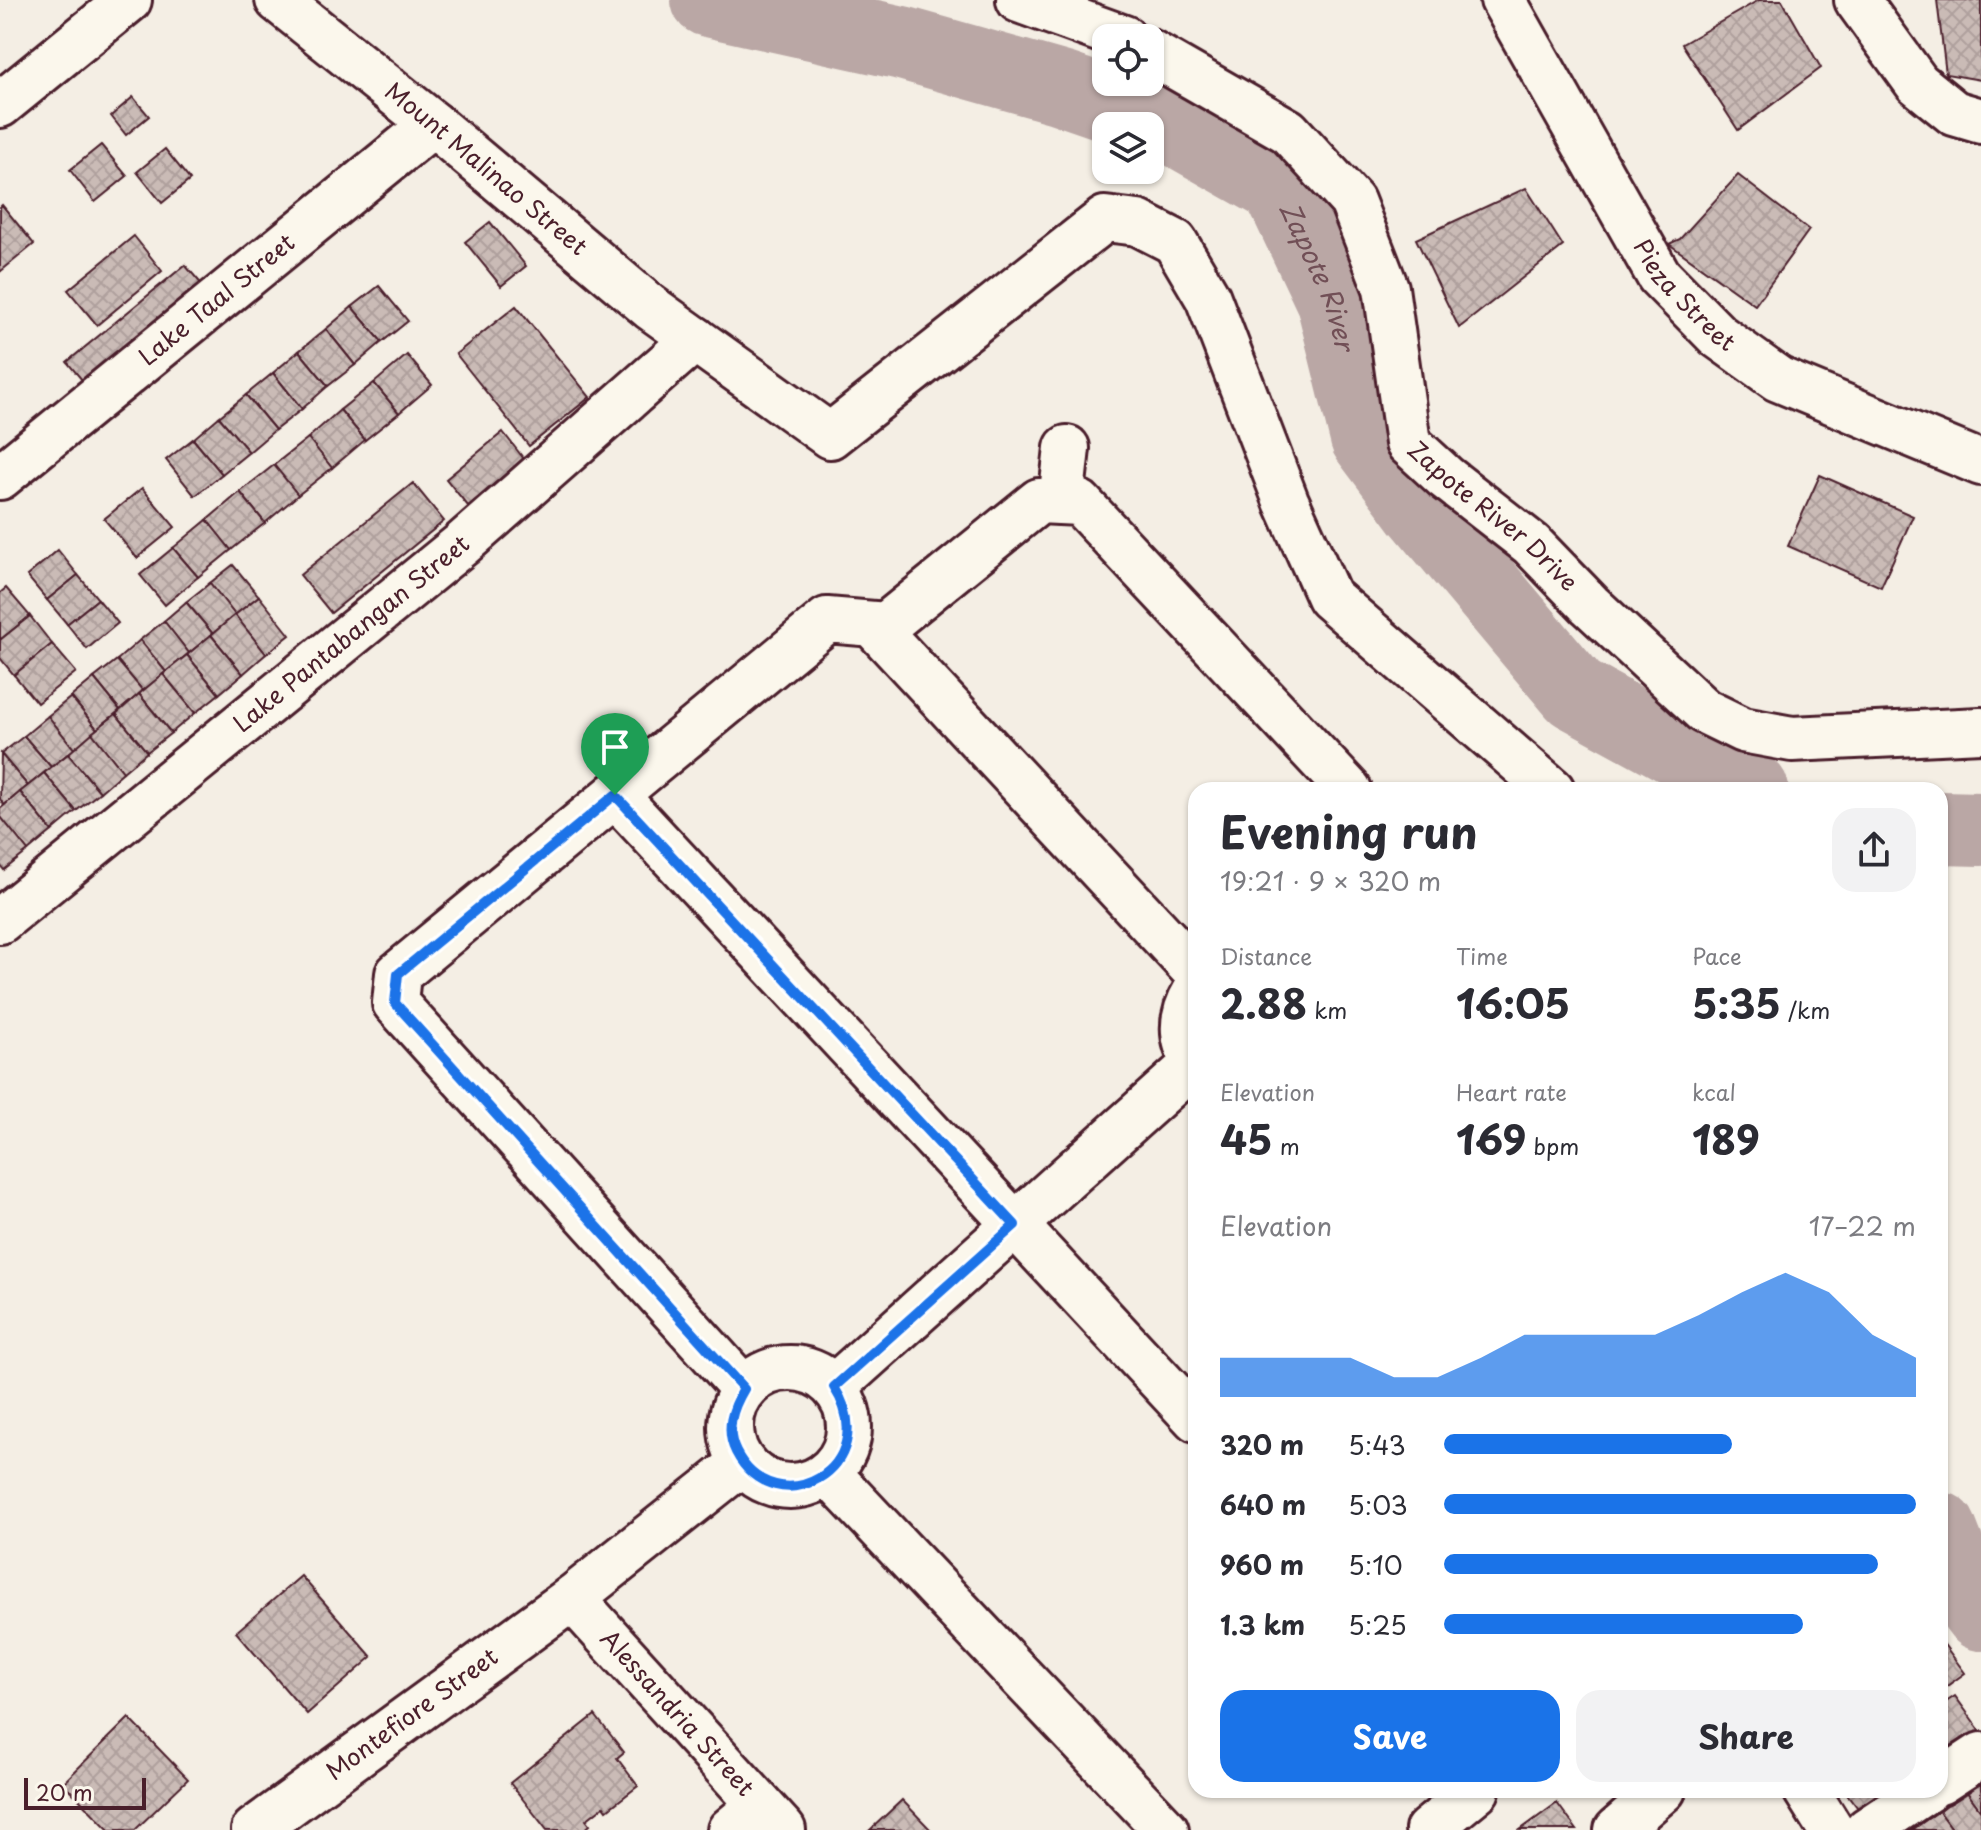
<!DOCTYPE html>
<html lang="en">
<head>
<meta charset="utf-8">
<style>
  body { margin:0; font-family:"Playpen Sans",sans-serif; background:#f2f2f3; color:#2b2b33; height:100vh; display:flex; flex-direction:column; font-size:30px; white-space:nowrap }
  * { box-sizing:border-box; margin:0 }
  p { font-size:26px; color:#7c7c81 }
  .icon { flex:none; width:44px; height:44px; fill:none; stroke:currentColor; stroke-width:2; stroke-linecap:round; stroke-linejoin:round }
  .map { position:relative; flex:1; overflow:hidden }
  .sheet { position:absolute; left:1188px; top:782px; width:760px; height:1016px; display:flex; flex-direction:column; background:#fff; border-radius:24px; box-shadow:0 2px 6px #0004 }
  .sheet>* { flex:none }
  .fabs { position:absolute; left:1092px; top:24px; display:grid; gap:16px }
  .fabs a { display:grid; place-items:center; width:72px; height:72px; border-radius:16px; background:#fff; box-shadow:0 2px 6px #0004; font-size:40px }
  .scale { position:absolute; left:24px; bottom:20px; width:122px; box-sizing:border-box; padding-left:8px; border:4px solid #4a1f2b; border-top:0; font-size:22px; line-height:28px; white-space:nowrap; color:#4a1f2b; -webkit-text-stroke:6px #fbf7ec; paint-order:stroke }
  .pin { position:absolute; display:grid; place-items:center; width:68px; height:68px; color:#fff; margin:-82px -34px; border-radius:50% 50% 50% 0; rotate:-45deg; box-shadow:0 0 8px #0007 }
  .pin .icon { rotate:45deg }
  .round { display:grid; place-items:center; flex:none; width:84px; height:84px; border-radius:24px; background:#f2f2f3 }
  .summary { display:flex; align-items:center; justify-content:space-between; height:136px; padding:0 32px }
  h1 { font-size:44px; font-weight:700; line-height:60px }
  .metrics { display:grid; grid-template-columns:repeat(3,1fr); gap:12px; height:136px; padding:8px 32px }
  .metrics div { display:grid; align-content:center }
  .metrics b { font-size:40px; font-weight:700 }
  .metrics small { font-size:22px; font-weight:400 }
  .metrics p { font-size:22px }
  .chart { height:224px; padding:16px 32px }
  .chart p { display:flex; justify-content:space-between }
  .chart svg { width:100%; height:144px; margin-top:8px; fill:#1a73e8; opacity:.7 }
  .action { display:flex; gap:16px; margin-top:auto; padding:16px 32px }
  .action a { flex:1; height:92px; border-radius:24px; background:#1a73e8; color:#fff; font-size:32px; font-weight:700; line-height:92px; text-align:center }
  .action a+a { background:#f2f2f3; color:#2b2b33 }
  ul { padding:0 32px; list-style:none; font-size:26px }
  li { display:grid; grid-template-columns:128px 96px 1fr; align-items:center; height:60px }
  li i { height:20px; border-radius:10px; background:#1a73e8 }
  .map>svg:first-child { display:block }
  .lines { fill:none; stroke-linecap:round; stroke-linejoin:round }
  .river { stroke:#baa7a5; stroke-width:74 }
  .building { fill:url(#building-cross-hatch); stroke:#4a1f2b; stroke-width:2 }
  .minor-casing { stroke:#4a1f2b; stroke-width:50 }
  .minor { stroke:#fbf7ec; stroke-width:44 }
  .route-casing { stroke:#fff; stroke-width:16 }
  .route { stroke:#1a73e8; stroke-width:10 }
  .labels { text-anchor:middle; stroke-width:6; stroke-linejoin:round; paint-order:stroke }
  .street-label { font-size:24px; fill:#4a1f2b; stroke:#fbf7ec }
  .water-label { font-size:26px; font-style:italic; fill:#714f56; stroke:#fbf7ec }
</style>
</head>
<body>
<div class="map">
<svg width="1981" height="1830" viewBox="0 0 1981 1830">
  <defs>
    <pattern id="building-cross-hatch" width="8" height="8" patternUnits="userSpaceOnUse" patternTransform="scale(2)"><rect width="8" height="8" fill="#cabbb6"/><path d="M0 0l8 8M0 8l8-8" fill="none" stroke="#afa09d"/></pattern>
  </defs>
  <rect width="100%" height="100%" fill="#f4eee4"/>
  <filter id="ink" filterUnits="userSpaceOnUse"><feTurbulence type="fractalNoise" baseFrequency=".0125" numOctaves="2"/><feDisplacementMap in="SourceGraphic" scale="16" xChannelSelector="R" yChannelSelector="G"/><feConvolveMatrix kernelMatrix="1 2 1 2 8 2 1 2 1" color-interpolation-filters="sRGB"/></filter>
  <g filter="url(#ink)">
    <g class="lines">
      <g class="river">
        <path id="s1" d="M708 0 902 43 1061 88 1171 126 1279 187 1333 301 1367 438 1421 510 1575 693 1752 790"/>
        <path d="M1940 828 1981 829"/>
        <path d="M1940 1529 1965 1593 1981 1614"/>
      </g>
    </g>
    <g class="building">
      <path d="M1759 0H1782L1821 68 1738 130 1682 44Z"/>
      <path d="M1937 0H1981V80L1946 74Z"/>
      <path d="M133 97 149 116 126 135 111 116Z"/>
      <path d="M101 145 127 176 95 202 70 170Z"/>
      <path d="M165 149 190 180 162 203 137 172Z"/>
      <path d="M1738 175 1809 230 1755 305 1669 244 1680 239Z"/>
      <path d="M1526 188 1563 246 1459 328 1416 239Z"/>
      <path d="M2 205 34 244 0 272V207Z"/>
      <path d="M490 222 526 266 501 286 465 242Z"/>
      <path d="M134 236 162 271 97 325 68 290Z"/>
      <path d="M185 265 211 295 92 392 67 362Z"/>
      <path d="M379 286 408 321 382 342 352 307Z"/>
      <path d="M516 306 590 397 529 446 456 354Z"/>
      <path d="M352 307 382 342 355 365 326 329Z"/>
      <path d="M326 329 355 365 328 386 299 351Z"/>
      <path d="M299 351 328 386 302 409 273 373Z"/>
      <path d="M407 355 432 385 399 413 374 383Z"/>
      <path d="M273 373 302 409 275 430 246 395Z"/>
      <path d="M374 383 399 413 365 440 340 410Z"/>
      <path d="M246 395 275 430 249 452 219 417Z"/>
      <path d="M340 410 365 440 332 468 308 438Z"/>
      <path d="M219 417 249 452 222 474 193 439Z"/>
      <path d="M503 432 524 459 468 506 446 479Z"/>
      <path d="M308 438 332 468 298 495 274 465Z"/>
      <path d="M193 439 222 474 195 496 166 460Z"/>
      <path d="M274 465 298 495 265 523 240 492Z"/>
      <path d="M1820 475 1913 516 1881 587 1788 546Z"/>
      <path d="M413 483 444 521 331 613 300 575Z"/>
      <path d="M142 488 175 527 137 558 104 519Z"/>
      <path d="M240 492 265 523 231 550 207 520Z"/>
      <path d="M207 520 231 550 198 577 173 548Z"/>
      <path d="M173 548 198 577 165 605 140 575Z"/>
      <path d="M58 550 78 575 47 600 27 576Z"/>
      <path d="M233 565 259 596 235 615 210 583Z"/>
      <path d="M78 575 98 599 67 624 47 600Z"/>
      <path d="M210 583 235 615 213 634 186 602Z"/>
      <path d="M6 588 30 616 0 640V593Z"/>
      <path d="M259 596 290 635 266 654 235 615Z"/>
      <path d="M98 599 118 623 87 649 67 624Z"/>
      <path d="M186 602 213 634 189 653 164 621Z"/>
      <path d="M235 615 266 654 243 674 211 635Z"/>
      <path d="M30 616 52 644 14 675 0 658V640Z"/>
      <path d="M164 621 189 653 166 672 140 640Z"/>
      <path d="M211 635 243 674 219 694 187 655Z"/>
      <path d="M140 640 166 672 143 691 117 660Z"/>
      <path d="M52 644 76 672 37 703 14 675Z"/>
      <path d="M187 655 219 694 195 713 163 674Z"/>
      <path d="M117 660 143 691 120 710 94 678Z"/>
      <path d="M163 674 195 713 171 733 139 694Z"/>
      <path d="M94 678 120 710 97 729 71 697Z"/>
      <path d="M139 694 171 733 147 752 116 714Z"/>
      <path d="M71 697 97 729 74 749 48 716Z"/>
      <path d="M116 714 147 752 123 772 92 733Z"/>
      <path d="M48 716 74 749 51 767 24 736Z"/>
      <path d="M92 733 123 772 100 792 68 754Z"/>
      <path d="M24 736 51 767 28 786 1 754Z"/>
      <path d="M1 754 28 786 4 805 0 799Z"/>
      <path d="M68 754 100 792 76 811 44 773Z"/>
      <path d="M44 773 76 811 52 831 20 792Z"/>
      <path d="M20 792 52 831 28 851 0 816V809Z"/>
      <path d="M0 816 28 851 4 870 0 865Z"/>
      <path d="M301 1576 372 1657 307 1714 236 1632Z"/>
      <path d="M1940 1639 1965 1673 1940 1691Z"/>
      <path d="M1955 1696 1981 1732V1748L1962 1762 1940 1733V1706Z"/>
      <path d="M595 1715 624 1752 617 1758 638 1786 607 1810 604 1806 586 1820 590 1825 584 1830H547L510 1783Z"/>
      <path d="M129 1718 188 1779 135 1830H109L63 1783Z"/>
      <path d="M1981 1780V1811L1966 1791Z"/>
      <path d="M1844 1790H1896L1864 1816Z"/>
      <path d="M1966 1791 1981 1811V1830H1953L1939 1811Z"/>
      <path d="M902 1800 931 1830H870Z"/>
      <path d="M1557 1803 1577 1830H1520Z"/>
      <path d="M1939 1811 1953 1830H1912Z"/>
    </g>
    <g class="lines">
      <g class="minor-casing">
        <g id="minor">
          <path id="s2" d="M278 0 433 124 650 307 830 436 1105 219 1138 223 1175 242 1208 298 1286 501 1329 597 1552 790"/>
          <path d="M1019 0 1124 38"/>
          <path id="s3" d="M1503 0 1659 276 1718 336 1778 379 1981 463"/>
          <path d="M1857 0 1917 83 1954 113 1981 121"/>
          <path id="s4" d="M1150 52 1288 131 1352 201 1386 288 1408 443 1445 477 1531 544 1590 605 1704 711 1743 730 1792 739 1981 730"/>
          <path d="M0 105 129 0"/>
          <path id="s5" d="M0 477 433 124"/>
          <path d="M1061 502 1067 448"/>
          <path d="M872 624 1196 972"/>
          <path d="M615 795 1196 1419"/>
          <path id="s6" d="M0 921 461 545 695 339"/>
          <path d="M1196 990C1180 1016 1179 1039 1196 1065"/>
          <circle cx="790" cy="1427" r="59"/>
          <path d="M834 1387 1195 1063"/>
          <path d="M744 1389 395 1003 398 974 827 620 886 625 1039 501 1080 503 1349 790"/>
          <path d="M828 1473 1166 1830"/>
          <path id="s7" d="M572 1598 783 1830"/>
          <path d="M1940 1782 1981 1755"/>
          <path d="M1806 1790 1831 1830"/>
          <path id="s8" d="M254 1830 572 1598 742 1463"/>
          <path d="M730 1830 760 1805"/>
          <path d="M1428 1830 1477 1790"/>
          <path d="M1617 1830 1663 1790"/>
          <path d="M1867 1830 1927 1790"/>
        </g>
      </g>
      <use href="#minor" class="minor"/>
    </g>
  </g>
  <g class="lines" filter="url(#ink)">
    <g class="route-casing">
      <path id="route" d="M615 795 1015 1225 834 1387C886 1468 775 1527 736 1452 725 1430 732 1409 744 1389L395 1003 398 974Z"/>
    </g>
    <use href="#route" class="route"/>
  </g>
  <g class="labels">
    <g class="street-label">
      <text dy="8" stroke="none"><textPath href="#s2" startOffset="268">Mount Malinao Street</textPath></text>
      <text dy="8" stroke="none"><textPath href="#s3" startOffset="348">Pieza Street</textPath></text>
      <text dy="8" stroke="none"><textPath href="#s5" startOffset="280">Lake Taal Street</textPath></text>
      <text dy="8" stroke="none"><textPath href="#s4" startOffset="616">Zapote River Drive</textPath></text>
      <text dy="8" stroke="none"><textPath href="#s6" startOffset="454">Lake Pantabangan Street</textPath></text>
      <text dy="8" stroke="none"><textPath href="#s8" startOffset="196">Montefiore Street</textPath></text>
      <text dy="8" stroke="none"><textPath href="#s7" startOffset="156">Alessandria Street</textPath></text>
    </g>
    <g class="water-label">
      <text dy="9" stroke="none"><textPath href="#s1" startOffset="702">Zapote River</textPath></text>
    </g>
  </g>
</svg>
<div class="fabs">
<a><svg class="icon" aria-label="locate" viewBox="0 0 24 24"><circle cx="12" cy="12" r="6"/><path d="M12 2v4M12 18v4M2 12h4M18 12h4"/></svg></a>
<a><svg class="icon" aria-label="layers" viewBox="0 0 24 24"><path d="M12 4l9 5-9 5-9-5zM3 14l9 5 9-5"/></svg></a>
</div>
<div class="scale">20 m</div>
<div class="pin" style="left:615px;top:795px;background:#1e9e55"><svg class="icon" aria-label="arrive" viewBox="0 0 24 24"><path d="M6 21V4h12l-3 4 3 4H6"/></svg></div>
<section class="sheet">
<div class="summary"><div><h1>Evening run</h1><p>19:21 · 9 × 320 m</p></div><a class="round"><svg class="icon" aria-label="share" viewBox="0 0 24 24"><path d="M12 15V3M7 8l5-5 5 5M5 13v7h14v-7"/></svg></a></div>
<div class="metrics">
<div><p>Distance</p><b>2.88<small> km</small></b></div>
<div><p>Time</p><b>16:05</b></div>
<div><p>Pace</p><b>5:35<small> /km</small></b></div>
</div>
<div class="metrics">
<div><p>Elevation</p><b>45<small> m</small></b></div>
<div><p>Heart rate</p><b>169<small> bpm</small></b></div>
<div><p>kcal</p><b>189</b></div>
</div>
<div class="chart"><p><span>Elevation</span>17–22 m</p>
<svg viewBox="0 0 160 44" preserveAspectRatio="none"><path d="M0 44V32L10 32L20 32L30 32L40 38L50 38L60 32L70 25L80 25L90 25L100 25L110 19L120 12L130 6L140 12L150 25L160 32V44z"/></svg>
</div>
<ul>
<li><b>320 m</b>5:43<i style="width:61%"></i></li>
<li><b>640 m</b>5:03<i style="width:100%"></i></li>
<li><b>960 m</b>5:10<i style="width:92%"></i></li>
<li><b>1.3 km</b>5:25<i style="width:76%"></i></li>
</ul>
<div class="action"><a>Save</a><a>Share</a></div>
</section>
</div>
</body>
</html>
